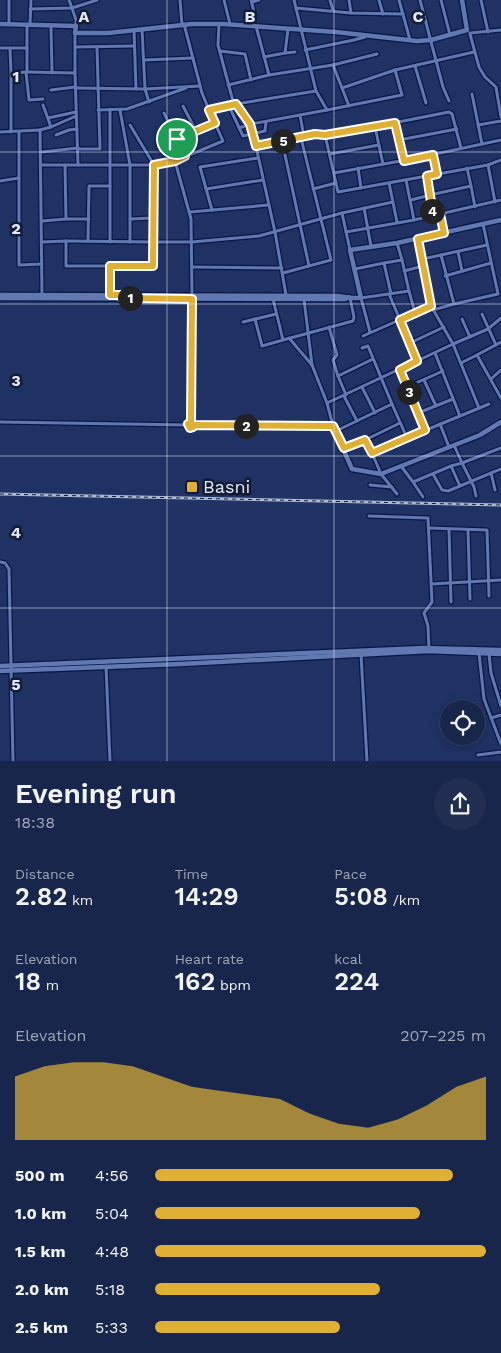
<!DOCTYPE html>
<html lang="en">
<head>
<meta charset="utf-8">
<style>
  body { margin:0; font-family:"Work Sans",sans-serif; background:#212e52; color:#f1f3f6; height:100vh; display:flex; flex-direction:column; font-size:19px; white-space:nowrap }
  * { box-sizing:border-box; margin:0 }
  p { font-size:16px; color:#9fa5b5 }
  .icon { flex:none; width:28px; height:28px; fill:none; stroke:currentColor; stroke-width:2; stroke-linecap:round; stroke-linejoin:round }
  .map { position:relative; height:761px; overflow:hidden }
  .side { display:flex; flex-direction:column; background:#18264b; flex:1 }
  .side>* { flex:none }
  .tools { position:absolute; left:440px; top:700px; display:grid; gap:10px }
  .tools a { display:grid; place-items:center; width:45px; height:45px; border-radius:50%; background:#18264b; box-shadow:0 2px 12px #0003,0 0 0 1px #364363; font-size:25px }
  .pin { position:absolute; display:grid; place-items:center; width:42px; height:42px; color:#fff; margin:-21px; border:2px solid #fff; border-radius:50%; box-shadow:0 1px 5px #0007 }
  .km { position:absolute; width:25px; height:25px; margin:-12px; border-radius:50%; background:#222; color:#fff; font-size:14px; line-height:25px; text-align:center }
  .round { display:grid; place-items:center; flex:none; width:52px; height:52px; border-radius:26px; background:#212e52 }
  .headline { display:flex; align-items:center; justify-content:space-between; height:85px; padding:0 15px }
  h1 { font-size:28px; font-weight:600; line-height:38px }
  .metrics { display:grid; grid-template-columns:repeat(3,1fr); gap:8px; height:85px; padding:5px 15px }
  .metrics div { display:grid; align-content:center }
  .metrics b { font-size:25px; font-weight:600 }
  .metrics small { font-size:14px; font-weight:400 }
  .metrics p { font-size:14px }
  .chart { height:140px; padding:10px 15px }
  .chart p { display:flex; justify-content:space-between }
  .chart svg { width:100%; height:90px; margin-top:5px; fill:#dfb034; opacity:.7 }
  ul { padding:0 15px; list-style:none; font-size:16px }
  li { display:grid; grid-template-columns:80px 60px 1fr; align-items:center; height:38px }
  li i { height:12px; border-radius:6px; background:#dfb034 }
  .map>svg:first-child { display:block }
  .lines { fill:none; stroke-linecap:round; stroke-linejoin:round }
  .street-casing { stroke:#091747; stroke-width:5.5 }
  .secondary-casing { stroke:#091747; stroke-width:7 }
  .street { stroke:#6178b0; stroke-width:3 }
  .secondary { stroke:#6178b0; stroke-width:4.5 }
  .rail-casing { stroke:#adb8d3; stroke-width:3 }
  .rail { stroke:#131c33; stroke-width:1; stroke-dasharray:4; stroke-linecap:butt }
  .route-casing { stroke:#fff; stroke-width:10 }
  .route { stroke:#dfb034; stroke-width:6 }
  .grid { fill:none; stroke:#e1e9fc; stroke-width:1; stroke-opacity:0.55 }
  .poi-dot { fill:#dfb034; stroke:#131c33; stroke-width:2 }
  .labels { text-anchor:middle; stroke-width:5; stroke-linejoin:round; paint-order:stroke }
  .poi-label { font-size:18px; fill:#e1e9fc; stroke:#131c33; text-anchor:start }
  .grid-label { font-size:16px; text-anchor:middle; font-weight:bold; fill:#e1e9fc; stroke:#131c33; stroke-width:5; stroke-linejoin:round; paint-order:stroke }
</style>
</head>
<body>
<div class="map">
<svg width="501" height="761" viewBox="0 0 501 761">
  <rect width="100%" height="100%" fill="#203264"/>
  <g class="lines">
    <g class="street-casing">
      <g id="street">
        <path d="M180 0 182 25"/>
        <path d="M224 0 230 24"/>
        <path d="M251 0 254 12 253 26"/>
        <path d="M330 0 333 10"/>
        <path d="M349 0 351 13"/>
        <path d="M379 0 383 14"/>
        <path d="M399 0 410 40"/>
        <path d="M420 0 443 87 449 101"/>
        <path d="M441 0 450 35"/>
        <path d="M481 0 488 32"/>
        <path d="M252 2 259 0"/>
        <path d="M296 8 351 13 403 14"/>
        <path d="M30 9 72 8 69 0"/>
        <path d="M9 24V0"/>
        <path d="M30 24 31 0"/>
        <path d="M184 24 202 93 209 110 236 104 251 124 275 232 286 295"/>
        <path d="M219 24 218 45 234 105"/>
        <path d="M51 26 52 73"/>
        <path d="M76 26V20L72 8 97 0"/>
        <path d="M256 26 269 75"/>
        <path d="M142 29 145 89 149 102"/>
        <path d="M134 30 136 89"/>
        <path d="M470 33 501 30"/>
        <path d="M470 34 479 67 485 77 496 87 501 117"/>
        <path d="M75 47 134 46"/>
        <path d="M0 48H27"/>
        <path d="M10 48 11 73"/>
        <path d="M305 50 354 40 365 37"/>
        <path d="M220 51 245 54 251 80"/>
        <path d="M285 53 295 52"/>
        <path d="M264 57 285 53 288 29"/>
        <path d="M144 60 193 58"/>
        <path d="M333 65 377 54"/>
        <path d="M415 66 426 103"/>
        <path d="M395 70 474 52"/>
        <path d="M26 72 29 100 43 99"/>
        <path d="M27 72 75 73V33"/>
        <path d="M228 85 269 75 333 65 342 88 395 70 402 95 327 110"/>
        <path d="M75 88 145 89 200 86"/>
        <path d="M342 88 349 106"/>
        <path d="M51 90 75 87"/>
        <path d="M472 94 482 144"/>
        <path d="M236 104 316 91"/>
        <path d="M43 105 51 127"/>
        <path d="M183 106 196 131"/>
        <path d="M229 106 243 136 265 131 266 122"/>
        <path d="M98 110 127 109 186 88"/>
        <path d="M120 110 130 165V242"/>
        <path d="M164 113 185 156"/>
        <path d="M300 115 304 137"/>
        <path d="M48 118 76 112"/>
        <path d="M395 123 404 161"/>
        <path d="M478 125 501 121"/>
        <path d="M375 127 383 164"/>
        <path d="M239 128 251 124 327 110 316 91 294 0"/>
        <path d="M40 130 51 127 76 116"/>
        <path d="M0 132 40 130 42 295"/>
        <path d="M11 132V73L27 72V25"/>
        <path d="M19 132V265L42 264"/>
        <path d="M56 135 69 130 77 129"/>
        <path d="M325 135 338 192 488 165 501 160"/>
        <path d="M301 138C315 133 329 135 343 132 379 126 414 119 449 112L452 114 461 148"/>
        <path d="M177 139 215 123"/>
        <path d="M399 140 457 129"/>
        <path d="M282 141 309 266"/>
        <path d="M256 146 301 138 331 260 283 273"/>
        <path d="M78 149H100L97 48"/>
        <path d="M42 152 78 148"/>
        <path d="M330 154 379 145"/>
        <path d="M433 155 437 174"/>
        <path d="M175 161 191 219 192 295"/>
        <path d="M42 165H78L75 73"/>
        <path d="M65 165 66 219H89"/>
        <path d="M78 165H154L175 161 223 141 209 110"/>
        <path d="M488 165 495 202"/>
        <path d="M358 168 361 188"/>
        <path d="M467 168 471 186"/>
        <path d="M334 173 417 158 501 140"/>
        <path d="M406 180 414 220"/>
        <path d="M0 181 19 178"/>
        <path d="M389 183 397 222"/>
        <path d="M206 189 263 180"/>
        <path d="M313 189 336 183"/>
        <path d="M411 200 430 195 427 176"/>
        <path d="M364 208 371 246"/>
        <path d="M212 210 200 167 258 158"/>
        <path d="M190 212 269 205"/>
        <path d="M342 213 393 202"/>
        <path d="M439 214 444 233"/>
        <path d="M433 215 430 195 471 186 475 207"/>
        <path d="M130 219 153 218"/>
        <path d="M42 221 66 219"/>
        <path d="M346 232 414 220 501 200"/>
        <path d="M66 241 154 242V165L130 125"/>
        <path d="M88 241 89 186H110"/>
        <path d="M42 242 66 241V266H110V295"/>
        <path d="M110 242V109"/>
        <path d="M458 252 462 271"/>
        <path d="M441 255 487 245"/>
        <path d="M423 259 441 255 454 304 498 294 483 224"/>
        <path d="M402 260 409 291"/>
        <path d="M384 263 402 260 397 243"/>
        <path d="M110 266H153L154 242H192L259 236 342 213 350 250"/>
        <path d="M193 267 282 268"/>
        <path d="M355 269 384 263 391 294"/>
        <path d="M404 271 423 266"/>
        <path d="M445 276 491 263"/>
        <path d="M389 294 410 343"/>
        <path d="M273 299 283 340 353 321 354 317 350 298"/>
        <path d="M304 299 312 365"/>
        <path d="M433 310 454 304"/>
        <path d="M482 314 496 345"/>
        <path d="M255 319 262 346 283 340"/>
        <path d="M462 319 470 337"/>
        <path d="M243 322 276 314"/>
        <path d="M329 327 337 355 333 360 338 376 373 359"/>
        <path d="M370 332 361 298 409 291 415 313"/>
        <path d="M363 336 431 306"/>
        <path d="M289 338 312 365 327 403 333 426"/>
        <path d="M362 348 368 346 392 404"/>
        <path d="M435 353 460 416"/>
        <path d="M477 355 501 342"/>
        <path d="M417 361 410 343 444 327"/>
        <path d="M461 363 477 355 501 398"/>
        <path d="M400 370 425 430"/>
        <path d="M338 376 346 395"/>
        <path d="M491 379 501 370"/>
        <path d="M424 380 436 406"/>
        <path d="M362 387 375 413"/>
        <path d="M407 387 443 371"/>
        <path d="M344 396 357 421"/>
        <path d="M327 403 453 344 431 306 418 239"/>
        <path d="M479 408 453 344 488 329 501 318"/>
        <path d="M418 413 453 399"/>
        <path d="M0 422 188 425"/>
        <path d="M440 424 449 447"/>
        <path d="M336 431 392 404 407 438 372 453 381 474 397 494"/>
        <path d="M407 438 489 404"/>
        <path d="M365 441 372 453"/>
        <path d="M454 445 462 463 501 448"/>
        <path d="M344 448 365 440 400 423"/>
        <path d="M401 466 413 482 451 466 462 463 474 487 476 496"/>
        <path d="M451 466 460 486"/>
        <path d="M491 473 495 490"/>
        <path d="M433 474 442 490 448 491 501 469"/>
        <path d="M413 482 423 497"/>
        <path d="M370 485 392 487"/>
        <path d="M369 516 428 518 432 602 424 613 428 626 429 650"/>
        <path d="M429 528 487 530 489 596"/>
        <path d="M449 529 451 602"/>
        <path d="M468 530 470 599"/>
        <path d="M0 562 5 563 9 569 13 761"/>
        <path d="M431 584 501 580"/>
        <path d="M479 653 484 699 501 744"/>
        <path d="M361 654 367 761"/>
        <path d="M489 654 491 673 501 706"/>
        <path d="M106 666 110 761"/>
        <path d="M491 718 501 715"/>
        <path d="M478 755 501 752"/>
      </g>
    </g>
    <g class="secondary-casing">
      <g id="secondary">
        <path d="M0 24 76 26 75 33H108L192 24H223L336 32 417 41 431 40 467 30 462 0"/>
        <path d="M0 295 338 296 350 298H361L350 250 397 243 501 220"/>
        <path d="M0 298 345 299 349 297"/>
        <path d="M191 421 195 425 191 428 188 425 191 421 192 298"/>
        <path d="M195 425 333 426 352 469 381 474 480 435 501 422"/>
        <path d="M0 666 424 648 501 650"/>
        <path d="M0 671 181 664 429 651 501 654"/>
      </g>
    </g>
    <use href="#street" class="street"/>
    <use href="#secondary" class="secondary"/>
    <g class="rail-casing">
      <path id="rail" d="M0 494 501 505"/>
    </g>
    <use href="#rail" class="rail"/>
  </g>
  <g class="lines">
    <g class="route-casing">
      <path id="route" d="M236 104 250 124 256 146 315 134 325 135 395 123 404 161 433 155 437 174 427 176 433 215 440 214 444 233 418 239 431 306 400 320 417 361 400 370 425 430 372 453 365 440 344 448 333 426 195 425 193 427 190 428 188 424 191 422 192 299 122 298V295H110V266H153L154 165 175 161 185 156 177 139 215 123 209 110Z"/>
    </g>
    <use href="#route" class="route"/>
  </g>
  <path class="grid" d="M167 0V761M334 0V761M0 152H501M0 304H501M0 456H501M0 608H501"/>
  <rect class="poi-dot" x="186" y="481" width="12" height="12" rx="2.5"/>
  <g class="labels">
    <g class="poi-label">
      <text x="203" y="493">Basni</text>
    </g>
  </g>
  <g class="grid-label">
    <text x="84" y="22">A</text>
    <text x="250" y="22">B</text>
    <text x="418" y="22">C</text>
    <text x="16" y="82">1</text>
    <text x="16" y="234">2</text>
    <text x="16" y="386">3</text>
    <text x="16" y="538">4</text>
    <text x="16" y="690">5</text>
  </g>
</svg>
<div class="tools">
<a><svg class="icon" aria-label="locate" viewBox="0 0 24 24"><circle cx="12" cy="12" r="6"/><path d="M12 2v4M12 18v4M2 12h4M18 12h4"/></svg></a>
</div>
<div class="pin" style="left:177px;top:139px;background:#1e9e55"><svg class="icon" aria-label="arrive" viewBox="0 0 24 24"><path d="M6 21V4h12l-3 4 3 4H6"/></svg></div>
<b class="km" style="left:130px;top:298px">1</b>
<b class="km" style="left:246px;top:426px">2</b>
<b class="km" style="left:409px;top:392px">3</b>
<b class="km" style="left:432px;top:211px">4</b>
<b class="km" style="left:283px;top:141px">5</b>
</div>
<section class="side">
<div class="headline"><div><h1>Evening run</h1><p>18:38</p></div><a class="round"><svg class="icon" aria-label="share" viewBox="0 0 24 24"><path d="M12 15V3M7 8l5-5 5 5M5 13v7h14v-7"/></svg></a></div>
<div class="metrics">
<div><p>Distance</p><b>2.82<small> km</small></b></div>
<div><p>Time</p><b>14:29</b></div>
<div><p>Pace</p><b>5:08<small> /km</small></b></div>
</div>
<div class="metrics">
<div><p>Elevation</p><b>18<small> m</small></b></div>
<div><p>Heart rate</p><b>162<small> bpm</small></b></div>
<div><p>kcal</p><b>224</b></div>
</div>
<div class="chart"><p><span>Elevation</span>207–225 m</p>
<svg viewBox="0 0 160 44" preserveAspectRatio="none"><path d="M0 44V13L10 8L20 6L30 6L40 8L50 13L60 18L70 20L80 22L90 24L100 31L110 36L120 38L130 34L140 27L150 18L160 13V44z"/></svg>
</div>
<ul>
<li><b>500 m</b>4:56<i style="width:90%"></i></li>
<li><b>1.0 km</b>5:04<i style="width:80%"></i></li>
<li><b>1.5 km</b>4:48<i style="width:100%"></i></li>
<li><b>2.0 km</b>5:18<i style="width:68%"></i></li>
<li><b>2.5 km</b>5:33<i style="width:56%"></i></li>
</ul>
</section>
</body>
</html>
